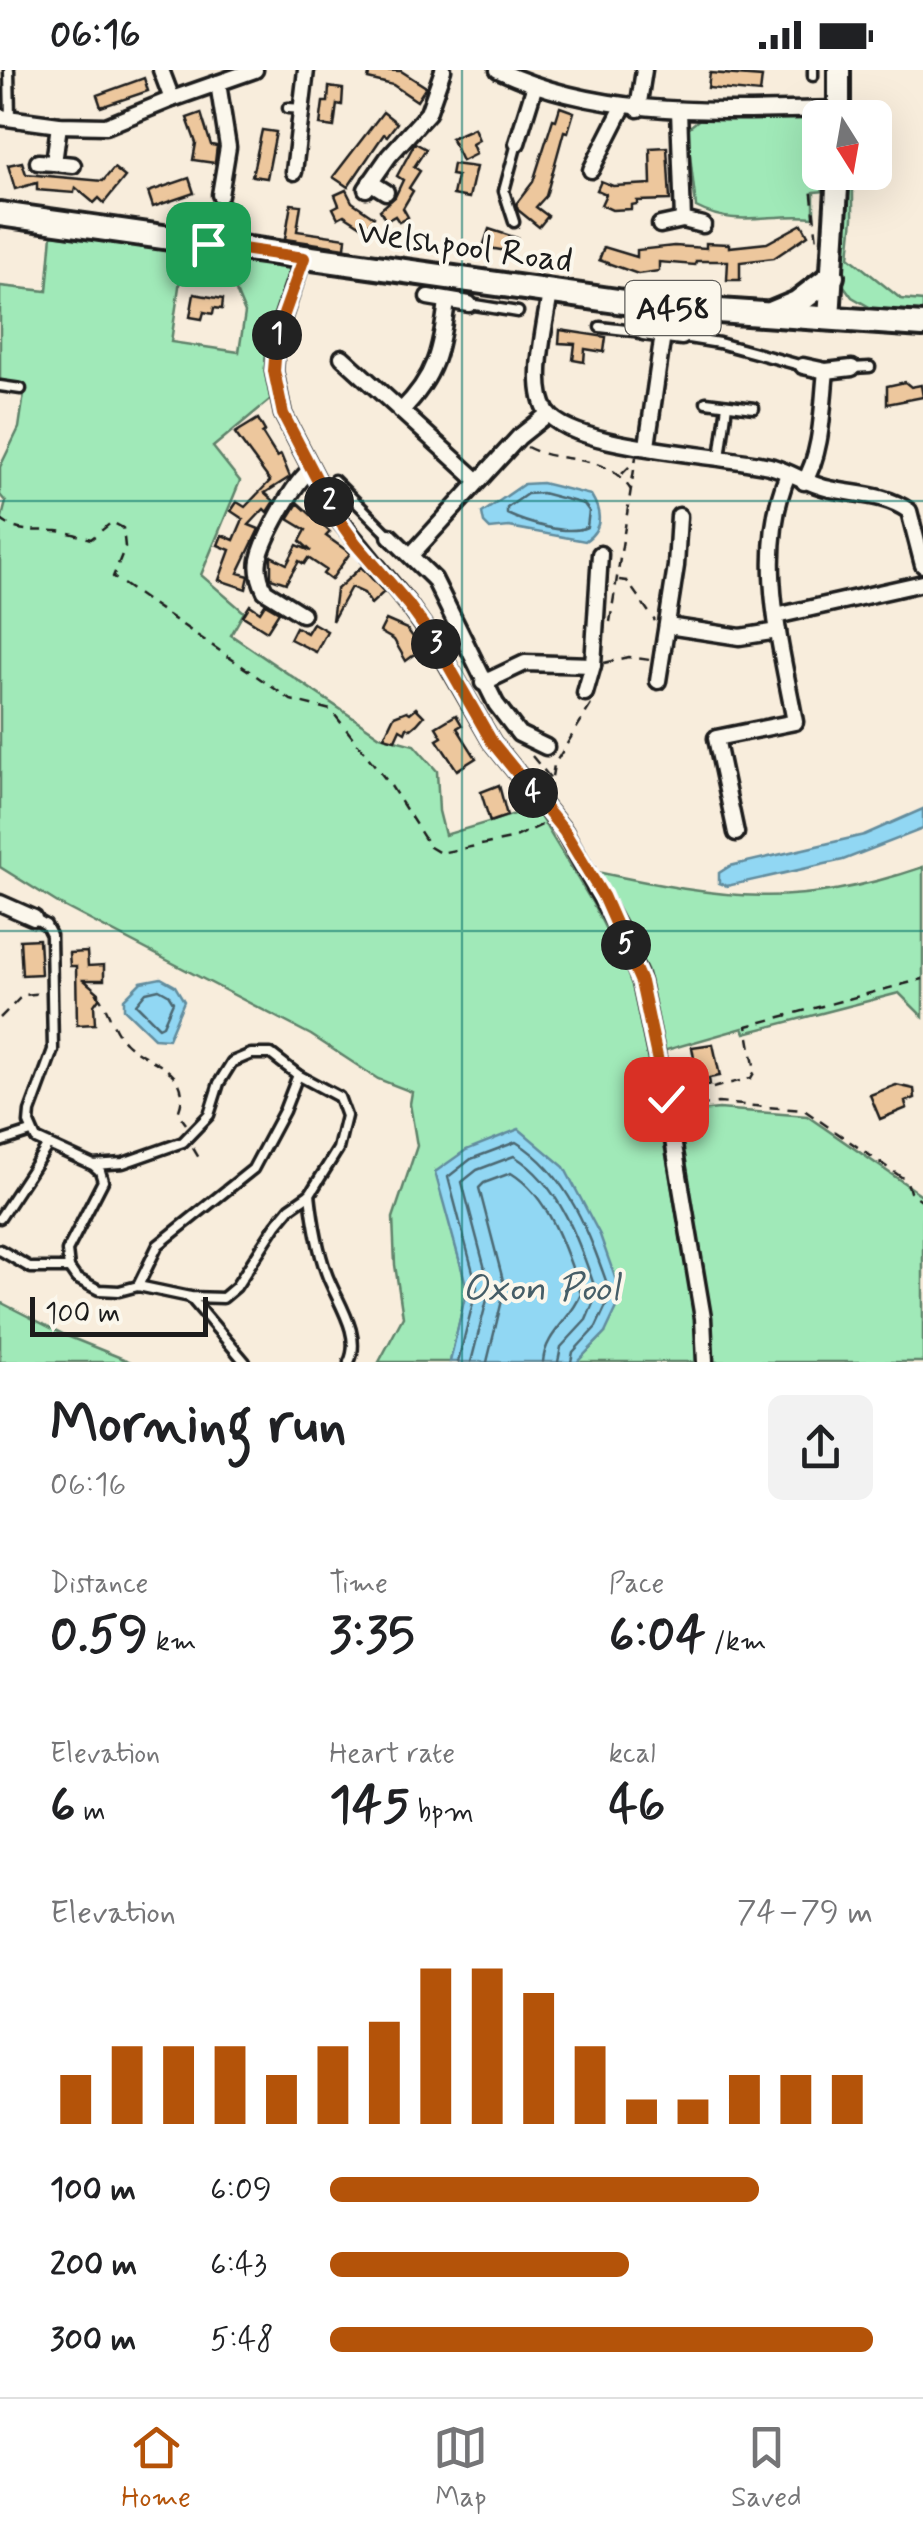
<!DOCTYPE html>
<html lang="en">
<head>
<meta charset="utf-8">
<style>
  body { margin:0; font-family:Mynerve,sans-serif; background:#f2f2f2; color:#202124; height:100vh; display:flex; flex-direction:column; font-size:38px; white-space:nowrap }
  * { box-sizing:border-box; margin:0 }
  p { font-size:32px; color:#757577 }
  .icon { flex:none; width:55px; height:55px; fill:none; stroke:currentColor; stroke-width:2; stroke-linecap:round; stroke-linejoin:round }
  .map { position:relative; height:1292px; overflow:hidden }
  .panel { display:flex; flex-direction:column; background:#fff; flex:1 }
  .panel>* { flex:none }
  .needle { width:65px; rotate:169deg }
  .fabs { position:absolute; left:802px; top:30px; display:grid; gap:20px }
  .fabs a { display:grid; place-items:center; width:90px; height:90px; border-radius:15px; background:#fff; box-shadow:0 10px 40px #0002; font-size:50px }
  .scale { position:absolute; left:30px; bottom:25px; width:178px; box-sizing:border-box; padding-left:10px; border:5px solid #1c1c1c; border-top:0; font-size:28px; line-height:35px; white-space:nowrap; color:#1c1c1c; -webkit-text-stroke:8px #fbf7ec; paint-order:stroke }
  .pin { position:absolute; display:grid; place-items:center; width:85px; height:85px; color:#fff; margin:-42px; border-radius:20px; box-shadow:0 5px 15px #0006 }
  .km { position:absolute; width:50px; height:50px; margin:-25px; border-radius:50%; background:#222; color:#fff; font-size:28px; line-height:50px; text-align:center }
  .round { display:grid; place-items:center; flex:none; width:105px; height:105px; border-radius:15px; background:#f2f2f2 }
  .head { display:flex; align-items:center; justify-content:space-between; height:170px; padding:0 50px }
  h1 { font-size:55px; font-weight:700; line-height:75px }
  .stats { display:grid; grid-template-columns:repeat(3,1fr); gap:15px; height:170px; padding:10px 50px }
  .stats div { display:grid; align-content:center }
  .stats b { font-size:50px; font-weight:700 }
  .stats small { font-size:28px; font-weight:400 }
  .stats p { font-size:28px }
  .chart { height:280px; padding:20px 50px }
  .chart p { display:flex; justify-content:space-between }
  .chart svg { width:100%; height:180px; margin-top:10px; stroke:#b45309; stroke-width:6 }
  ul { padding:0 50px; list-style:none; font-size:32px }
  li { display:grid; grid-template-columns:160px 120px 1fr; align-items:center; height:75px }
  li i { height:25px; border-radius:12px; background:#b45309 }
  .status { display:flex; justify-content:space-between; align-items:center; height:70px; padding:0 50px; background:#fff; direction:ltr }
  .status svg { height:28px; fill:currentColor }
  .menu { display:flex; justify-content:space-around; align-items:center; height:140px; border-top:2px solid #e0e0e0; background:#fff; font-size:28px; color:#757577 }
  .menu a { display:grid; justify-items:center; gap:5px }
  .menu .on { color:#b45309 }
  .map>svg:first-child { display:block }
  .green { fill:#a0e9b8; stroke:#5e826a; stroke-width:2.5 }
  .water { fill:#91d7f3; stroke:#628c9d; stroke-width:2.5 }
  .lines { fill:none; stroke-linecap:round; stroke-linejoin:round }
  .shore { stroke:#4b6772; stroke-width:2.5 }
  .building { fill:#edc79d; stroke:#1c1c1c; stroke-width:2.5 }
  .lane-casing { stroke:#1c1c1c; stroke-width:15 }
  .street-casing { stroke:#1c1c1c; stroke-width:21 }
  .secondary-casing { stroke:#1c1c1c; stroke-width:28 }
  .primary-casing { stroke:#1c1c1c; stroke-width:30 }
  .path { stroke:#1c1c1c; stroke-width:2.5; stroke-dasharray:10 8; stroke-linecap:butt }
  .lane { stroke:#fbf7ec; stroke-width:8 }
  .street { stroke:#fbf7ec; stroke-width:14 }
  .secondary { stroke:#fbf7ec; stroke-width:20 }
  .primary { stroke:#fbf7ec; stroke-width:22 }
  .route-casing { stroke:#fff; stroke-width:20 }
  .route { stroke:#b45309; stroke-width:12 }
  .grid { fill:none; stroke:#0f766e; stroke-width:2.5; stroke-opacity:0.55 }
  .labels { text-anchor:middle; stroke-width:8; stroke-linejoin:round; paint-order:stroke }
  .shield { fill:#fbf7ec; stroke:#5f5e5a; stroke-width:2.5 }
  .shield-label { font-size:32px; font-weight:bold; fill:#1c1c1c }
  .street-label { font-size:35px; fill:#1c1c1c; stroke:#fbf7ec }
  .water-label { font-size:38px; font-style:italic; fill:#455d67; stroke:#fbf7ec }
</style>
</head>
<body>
<div class="status"><b>06:16</b><svg viewBox="0 0 49 12"><path d="M0 12V9h3v3zM5 12V6h3v6zM10 12V3h3v9zM15 12V0h3v12zM26 1h20v11H26zM47 4h2v5h-2z"/></svg></div>
<div class="map">
<svg width="923" height="1292" viewBox="0 0 923 1292">
  <rect width="100%" height="100%" fill="#f8eddc"/>
  <filter id="ink" filterUnits="userSpaceOnUse"><feTurbulence type="fractalNoise" baseFrequency=".01" numOctaves="2"/><feDisplacementMap in="SourceGraphic" scale="20" xChannelSelector="R" yChannelSelector="G"/><feConvolveMatrix kernelMatrix="1 2 1 2 8 2 1 2 1" color-interpolation-filters="sRGB"/></filter>
  <g filter="url(#ink)">
    <g class="green">
      <path d="M821 47 820 102 827 103 825 121 814 122V147C771 142 738 159 696 137L687 59 701 48Z"/>
      <path d="M847 103H853V148L849 187 901 229 923 231V241L873 239 852 227 844 216 841 196Z"/>
      <path d="M52 165 184 182 171 272 239 282 245 243 222 188 291 197 266 286 272 328 213 377 240 411 201 505 244 542 231 565 380 666 414 675 437 701 439 741 445 765 535 738 592 832 637 921 696 1255 699 1292H577L605 1263 436 1102 467 1218 450 1292H379L403 1247 395 1195 393 1148 417 1076 410 1034 412 1022 378 1009 311 965 61 835 0 797V455L6 432 0 425V397L19 358 25 317 0 313V216L47 221Z"/>
      <path d="M923 797V947L899 923 745 963 743 958 663 981 648 902 597 802C724 829 797 840 923 797Z"/>
      <path d="M719 1039 807 1046 923 1126V1292H711V1245L677 1043Z"/>
      <path d="M0 1232 67 1266 131 1292H0Z"/>
    </g>
    <g class="water">
      <path d="M542 413 591 425C602 443 603 459 585 471L509 457 490 459 484 453 482 443 524 414Z"/>
      <path d="M923 739V759L843 790 727 816 719 813V803L730 796 864 765Z"/>
      <path d="M161 908 175 916 184 931 168 969 154 968 124 939V929L141 912Z"/>
      <path d="M519 1059 564 1097 600 1165 622 1227 605 1263 577 1292H450L467 1218 435 1102 466 1080Z"/>
    </g>
    <g class="lines">
      <g class="shore">
        <path d="M542 423 584 434 589 441 587 457C567 466 526 453 507 444V438L527 424Z"/>
        <path d="M159 919 168 924 173 932 163 955 159 957 136 934 146 922Z"/>
        <path d="M458 1292 477 1217 448 1107 471 1089 516 1072C570 1105 591 1168 611 1225L596 1257 573 1282 571 1292"/>
        <path d="M471 1292 490 1218 462 1112 477 1100 514 1086C561 1115 580 1174 597 1224L586 1250 561 1277 558 1292"/>
        <path d="M487 1292 505 1218 479 1118 484 1113 511 1103C550 1127 567 1182 581 1224 571 1250 545 1263 543 1292"/>
      </g>
    </g>
    <g class="building">
      <path d="M370 0 401 1 426 17 417 31 393 15 368 9Z"/>
      <path d="M710 3 762 7 760 23 708 18Z"/>
      <path d="M144 8 148 21 101 37 97 25Z"/>
      <path d="M329 17 343 19 342 35 337 34 334 57 320 55 323 32H328Z"/>
      <path d="M560 37 574 42 568 62 564 61 546 126 536 137 548 146 539 157 518 140 516 134 533 112 553 49 556 50Z"/>
      <path d="M383 42 397 53 387 66 384 64 348 117 333 107Z"/>
      <path d="M201 43 211 75 217 76 215 93 193 90 196 73 187 48Z"/>
      <path d="M474 58 479 70 472 74 476 84 462 91 451 68Z"/>
      <path d="M262 60 276 62 267 108 252 106Z"/>
      <path d="M415 73 426 79 414 97 420 101 409 118 413 121 403 138 408 147 399 152 395 146 386 151 380 140 395 127 403 110 397 106Z"/>
      <path d="M667 77 670 130 637 131V134L631 135V139L612 140 601 135 606 124 597 120 601 111 613 116 651 114 650 78Z"/>
      <path d="M22 92 26 104 103 111 114 98 125 107 104 133 99 128 94 133 75 117 74 123 37 120V113L15 119 8 95Z"/>
      <path d="M453 94 476 97 469 128 453 125 457 106 451 105Z"/>
      <path d="M189 108 194 123 153 137 148 122Z"/>
      <path d="M346 120 352 132 374 147 366 159 344 145 338 148 333 138 339 135 335 125Z"/>
      <path d="M291 134 301 135 297 161 346 168 345 178 285 169Z"/>
      <path d="M802 154 808 165 774 188 740 192V210H727L728 191H696L695 195 659 192V201L638 204 599 190 604 177 637 187V180L674 176 706 178V173L729 174V177L767 173Z"/>
      <path d="M489 159 517 168 513 182 483 177Z"/>
      <path d="M194 224 223 229 222 239 214 238 213 244 204 242 202 249 190 247Z"/>
      <path d="M560 260 606 267 604 282 585 279 584 292 573 290 575 274 559 273Z"/>
      <path d="M905 312 911 317 921 315 923 327 887 334V316Z"/>
      <path d="M258 349 265 361 262 363 277 387 281 385 290 407 265 423 274 431 267 442 264 439 249 455 259 459 238 503 249 506 246 519 219 510 230 480 218 475 222 465 234 470 243 449 231 441 237 432 245 437 270 411 235 363Z"/>
      <path d="M298 433 330 462 326 466 350 483 331 510 323 504 326 500 308 488 304 494 299 491 286 513 271 508V486L287 494 297 475 311 481 300 471 306 460 288 449Z"/>
      <path d="M361 497 384 522 371 534 364 523 351 517 332 551 336 520Z"/>
      <path d="M265 534 279 542 267 561 243 546 250 535 260 542Z"/>
      <path d="M386 550 407 559 422 579 406 591 394 570 380 562Z"/>
      <path d="M313 553 327 561 316 582 290 569 296 557 307 563Z"/>
      <path d="M416 638 424 646 417 654 411 659 407 657 405 662 400 659 395 670 384 667 394 646 407 641 410 643Z"/>
      <path d="M456 645 462 655 457 658 476 688 457 700 437 670 442 667 436 657Z"/>
      <path d="M499 715 507 746 490 752 481 722Z"/>
      <path d="M39 869 41 904 22 905 20 870Z"/>
      <path d="M87 882 88 896 104 895V910H84L99 923V928L94 935 95 954 77 955 76 896H70L69 883Z"/>
      <path d="M713 974 720 1006 709 1008 710 1015 699 1016 692 977Z"/>
      <path d="M896 1015 914 1019 915 1028 905 1032 907 1038 880 1049 870 1025Z"/>
    </g>
    <g class="lines">
      <g class="lane-casing">
        <g id="lane">
          <path d="M9 0 10 48"/>
          <path d="M813 0V6"/>
          <path d="M288 38 303 39"/>
          <path d="M514 152 504 121 517 73"/>
          <path d="M469 234 518 242"/>
          <path d="M600 257 643 262"/>
          <path d="M682 267 719 273 803 296"/>
          <path d="M852 298 870 297"/>
          <path d="M0 316 21 319"/>
          <path d="M706 332 754 338"/>
          <path d="M720 388 727 335"/>
          <path d="M334 410 390 466"/>
          <path d="M34 848 46 855 51 865 53 980 30 1042 29 1053 36 1069 93 1095 123 1093 183 1072 209 1045 219 1013 232 992 251 984H271L298 1005 339 1027 346 1046 338 1079 310 1124 290 1138 276 1155 236 1217 223 1228 190 1227 138 1216 119 1221 99 1220 76 1208 69 1198 67 1181 103 1111 100 1101 93 1095"/>
          <path d="M0 1072 31 1062"/>
          <path d="M310 1124C313 1151 317 1177 326 1202 335 1229 363 1264 349 1292"/>
          <path d="M0 1148 48 1075"/>
          <path d="M0 1180 31 1198H69"/>
          <path d="M138 1216 158 1175 253 1099 284 1041 298 1005"/>
          <path d="M190 1227 245 1292"/>
        </g>
      </g>
      <g class="street-casing">
        <g id="street">
          <path d="M161 0 172 29"/>
          <path d="M498 0C606 50 724 41 840 39"/>
          <path d="M218 13 228 77 220 125"/>
          <path d="M638 39 644 0"/>
          <path d="M679 40 683 150 703 155"/>
          <path d="M0 47 59 55 106 56 172 29 255 0"/>
          <path d="M59 55 54 93 73 95"/>
          <path d="M517 73 535 15"/>
          <path d="M38 92 54 93"/>
          <path d="M591 100 623 37"/>
          <path d="M294 102 306 0"/>
          <path d="M370 112 386 122"/>
          <path d="M366 119 389 86 428 43 443 0"/>
          <path d="M660 155 683 150"/>
          <path d="M303 188 277 264 274 301 283 344 336 446 408 534 434 571 492 672 564 761 623 867 641 912 668 1040 703 1248 705 1292"/>
          <path d="M550 222C546 254 529 315 547 342 573 380 725 384 773 397 793 403 809 415 830 419 858 425 885 424 909 441L923 495"/>
          <path d="M428 227 469 234"/>
          <path d="M643 262 682 267"/>
          <path d="M342 287 477 410"/>
          <path d="M803 296 826 301 852 298"/>
          <path d="M401 341C436 306 441 280 447 231"/>
          <path d="M647 376 663 264"/>
          <path d="M804 412C823 382 822 335 826 301"/>
          <path d="M390 466 434 509 496 634 519 664 546 677"/>
          <path d="M411 485 519 367 548 344"/>
          <path d="M302 544 265 521C260 511 257 501 259 490 263 470 294 411 311 400"/>
          <path d="M776 546 923 513"/>
          <path d="M668 556 740 567 778 561"/>
          <path d="M658 611 676 496 679 446"/>
          <path d="M483 613 525 593 593 595"/>
          <path d="M585 623 593 595 600 484"/>
          <path d="M736 763 716 668 795 652C780 571 755 483 788 404"/>
          <path d="M0 833 34 848"/>
        </g>
      </g>
      <g class="secondary-casing">
        <g id="secondary">
          <path d="M839 0V48"/>
          <path d="M829 249 838 102"/>
        </g>
      </g>
      <g class="primary-casing">
        <g id="primary">
          <path d="M0 144 660 237 923 255"/>
          <path d="M773 243 797 233 832 206"/>
        </g>
      </g>
      <g class="path">
        <path d="M804 51 817 172"/>
        <path d="M527 377C563 396 604 380 631 420"/>
        <path d="M622 404 634 392"/>
        <path d="M0 449C19 465 34 459 57 461 68 462 80 466 91 469L112 452 123 458 125 477 113 507 291 630 331 640 391 716 430 777 440 783 511 769 544 754"/>
        <path d="M619 510 627 511 655 551"/>
        <path d="M610 552 636 387"/>
        <path d="M604 593 629 587 650 590"/>
        <path d="M532 686 552 710"/>
        <path d="M549 724 554 695 592 633"/>
        <path d="M96 923C108 936 112 959 125 972 146 994 196 999 178 1043L186 1054"/>
        <path d="M0 948 23 925 43 923"/>
        <path d="M678 1027 751 1008 755 1001 747 956 923 909"/>
        <path d="M680 1038 718 1033 804 1040 907 1111 910 1122 923 1131"/>
        <path d="M193 1078 199 1088"/>
      </g>
      <use href="#lane" class="lane"/>
      <use href="#street" class="street"/>
      <use href="#secondary" class="secondary"/>
      <use href="#primary" class="primary"/>
    </g>
  </g>
  <g class="lines" filter="url(#ink)">
    <g class="route-casing">
      <path id="route" d="M208 174 304 188 277 264 274 301 283 344 336 446 356 474 408 534 434 570 492 672 564 761 603 826 641 912 666 1029"/>
    </g>
    <use href="#route" class="route"/>
  </g>
  <path class="grid" d="M462 0V1292M0 431H923M0 861H923"/>
  <g class="labels">
    <rect class="shield" x="625.5" y="211" width="95" height="54" rx="8"/>
    <g class="shield-label">
      <text x="673" y="249">A458</text>
    </g>
    <g class="street-label">
      <text transform="translate(465 175) rotate(8)" y="12">Welshpool Road</text>
    </g>
    <g class="water-label">
      <text x="541" y="1230">Oxon Pool</text>
    </g>
  </g>
</svg>
<div class="fabs">
<a><svg class="needle" viewBox="-14 -14 28 28"><path d="M0-13l5 13h-10z" fill="#e53935"/><path d="M0 13l5-13h-10z" fill="#757577"/></svg></a>
</div>
<div class="scale">100 m</div>
<div class="pin" style="left:208px;top:174px;background:#1e9e55"><svg class="icon" aria-label="arrive" viewBox="0 0 24 24"><path d="M6 21V4h12l-3 4 3 4H6"/></svg></div>
<div class="pin" style="left:666px;top:1029px;background:#d93025"><svg class="icon" aria-label="check" viewBox="0 0 24 24"><path d="M5 12l5 5 9-10"/></svg></div>
<b class="km" style="left:277px;top:265px">1</b>
<b class="km" style="left:329px;top:432px">2</b>
<b class="km" style="left:436px;top:574px">3</b>
<b class="km" style="left:533px;top:723px">4</b>
<b class="km" style="left:626px;top:875px">5</b>
</div>
<section class="panel">
<div class="head"><div><h1>Morning run</h1><p>06:16</p></div><a class="round"><svg class="icon" aria-label="share" viewBox="0 0 24 24"><path d="M12 15V3M7 8l5-5 5 5M5 13v7h14v-7"/></svg></a></div>
<div class="stats">
<div><p>Distance</p><b>0.59<small> km</small></b></div>
<div><p>Time</p><b>3:35</b></div>
<div><p>Pace</p><b>6:04<small> /km</small></b></div>
</div>
<div class="stats">
<div><p>Elevation</p><b>6<small> m</small></b></div>
<div><p>Heart rate</p><b>145<small> bpm</small></b></div>
<div><p>kcal</p><b>46</b></div>
</div>
<div class="chart"><p><span>Elevation</span>74–79 m</p>
<svg viewBox="0 0 160 44" preserveAspectRatio="none"><path d="M5 44V32M15 44V25M25 44V25M35 44V25M45 44V32M55 44V25M65 44V19M75 44V6M85 44V6M95 44V12M105 44V25M115 44V38M125 44V38M135 44V32M145 44V32M155 44V32"/></svg>
</div>
<ul>
<li><b>100 m</b>6:09<i style="width:79%"></i></li>
<li><b>200 m</b>6:43<i style="width:55%"></i></li>
<li><b>300 m</b>5:48<i style="width:100%"></i></li>
</ul>
</section>
<nav class="menu">
<a class="on"><svg class="icon" aria-label="home" viewBox="0 0 24 24"><path d="M3 11l9-7 9 7M6 9v11h12V9"/></svg>Home</a>
<a><svg class="icon" aria-label="map" viewBox="0 0 24 24"><path d="M3 6l6-2 6 2 6-2v14l-6 2-6-2-6 2zM9 4v14M15 6v14"/></svg>Map</a>
<a><svg class="icon" aria-label="saved" viewBox="0 0 24 24"><path d="M7 4h10v16l-5-4-5 4z"/></svg>Saved</a>
</nav>
</body>
</html>
